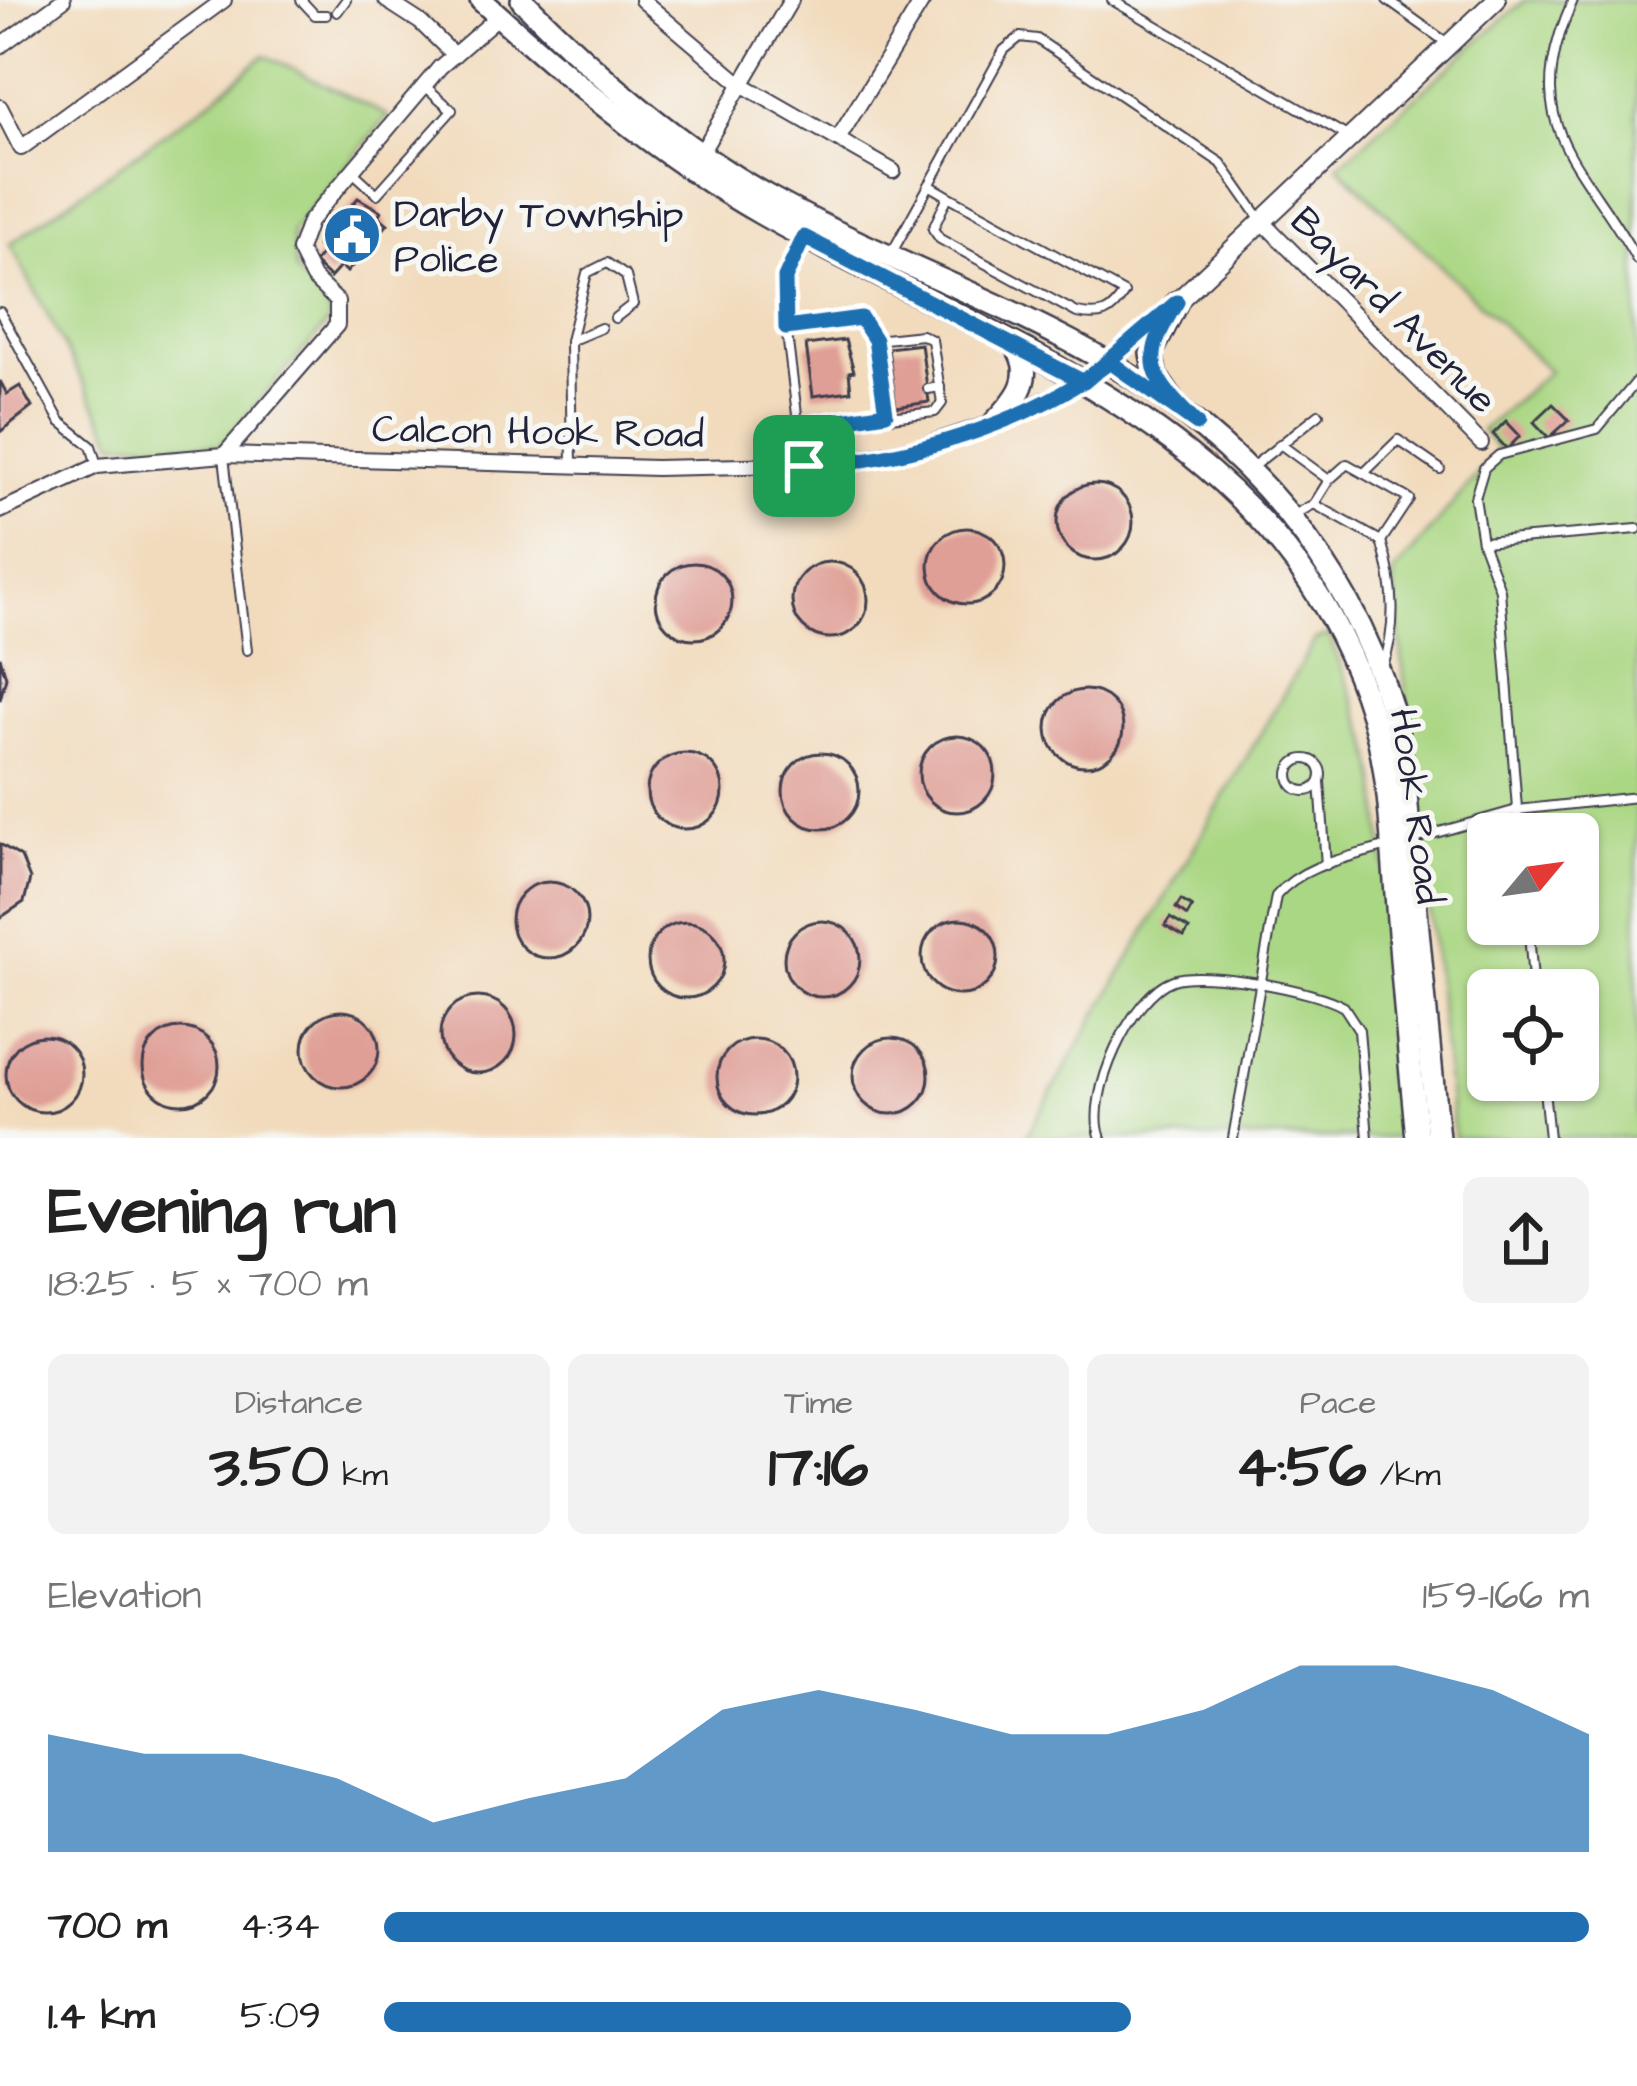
<!DOCTYPE html>
<html lang="en">
<head>
<meta charset="utf-8">
<style>
  body { margin:0; font-family:"Architects Daughter",sans-serif; background:#f2f2f2; color:#222; height:100vh; display:flex; flex-direction:column; font-size:45px; white-space:nowrap }
  * { box-sizing:border-box; margin:0 }
  p { font-size:39px; color:#767676 }
  .icon { flex:none; width:66px; height:66px; fill:none; stroke:currentColor; stroke-width:2; stroke-linecap:round; stroke-linejoin:round }
  .map { position:relative; height:1138px; overflow:hidden }
  .drawer { display:flex; flex-direction:column; background:#fff; flex:1 }
  .drawer>* { flex:none }
  .needle { width:78px; rotate:61deg }
  .fabs { position:absolute; left:1467px; top:813px; display:grid; gap:24px }
  .fabs a { display:grid; place-items:center; width:132px; height:132px; border-radius:18px; background:#fff; box-shadow:0 3px 9px #0004; font-size:60px }
  .pin { position:absolute; display:grid; place-items:center; width:102px; height:102px; color:#fff; margin:-51px; border-radius:24px; box-shadow:0 6px 18px #0006 }
  .round { display:grid; place-items:center; flex:none; width:126px; height:126px; border-radius:18px; background:#f2f2f2 }
  .headline { display:flex; align-items:center; justify-content:space-between; height:204px; padding:0 48px }
  h1 { font-size:66px; font-weight:800; line-height:90px }
  .figures { display:grid; grid-template-columns:repeat(3,1fr); gap:18px; height:204px; padding:12px 48px }
  .figures div { display:grid; align-content:center; border-radius:18px; background:#f2f2f2; text-align:center }
  .figures b { font-size:60px; font-weight:800 }
  .figures small { font-size:33px; font-weight:400 }
  .figures p { font-size:33px }
  .chart { height:336px; padding:24px 48px }
  .chart p { display:flex; justify-content:space-between }
  .chart svg { width:100%; height:216px; margin-top:12px; fill:#1f6fb2; opacity:.7 }
  ul { padding:0 48px; list-style:none; font-size:39px }
  li { display:grid; grid-template-columns:192px 144px 1fr; align-items:center; height:90px }
  li i { height:30px; border-radius:15px; background:#1f6fb2 }
  .map>svg:first-child { display:block }
  .green { fill:#aad783; stroke:#667c5f; stroke-width:3; fill-rule:evenodd }
  .building { fill:#df9f96 }
  .lines { fill:none; stroke-linecap:round; stroke-linejoin:round }
  .service-casing { stroke:#413e4e; stroke-width:12 }
  .minor-casing { stroke:#413e4e; stroke-width:18 }
  .tertiary-casing { stroke:#413e4e; stroke-width:22 }
  .primary-casing { stroke:#413e4e; stroke-width:26 }
  .service { stroke:#fff; stroke-width:8 }
  .minor { stroke:#fff; stroke-width:14 }
  .tertiary { stroke:#fff; stroke-width:18 }
  .primary { stroke:#fff; stroke-width:21 }
  .route-casing { stroke:#fff; stroke-width:24 }
  .route { stroke:#1f6fb2; stroke-width:15 }
  .labels { text-anchor:middle; stroke-width:10; stroke-linejoin:round; paint-order:stroke }
  .poi-label { font-size:39px; fill:#22223b; stroke:#f6f6f2; text-anchor:start }
  .street-label { font-size:39px; fill:#22223b; stroke:#f6f6f2 }
</style>
</head>
<body>
<div class="map">
<svg width="1637" height="1138" viewBox="0 0 1637 1138">
  <rect width="100%" height="100%" fill="#f6f6f2"/>
  <filter id="ink" filterUnits="userSpaceOnUse"><feTurbulence type="fractalNoise" baseFrequency=".00833" numOctaves="2"/><feDisplacementMap in="SourceGraphic" scale="24" xChannelSelector="R" yChannelSelector="G"/><feConvolveMatrix kernelMatrix="1 2 1 2 8 2 1 2 1" color-interpolation-filters="sRGB"/></filter>
  <filter id="wash" filterUnits="userSpaceOnUse"><feTurbulence type="fractalNoise" baseFrequency=".004" numOctaves="4" result="noise"/><feDisplacementMap in="SourceGraphic" scale="48" xChannelSelector="R" yChannelSelector="G"/><feGaussianBlur stdDeviation="2.7" result="paint"/><feColorMatrix in="noise" values="0 0 0 0 0 0 0 0 0 0 0 0 0 0 0 0 0 1.4 0 .05"/><feComposite in="paint" operator="in"/></filter>
  <g filter="url(#wash)">
    <rect width="100%" height="100%" fill="#f2dbbd"/>
    <g class="green">
      <path d="M1525 0H1637V1138H1454L1393 575 1498 450 1481 431 1549 371 1338 166ZM1488 834H1578V924H1488ZM1488 990H1578V1080H1488Z"/>
      <path d="M265 55 388 116 292 232 296 271 329 309V322L220 445 115 442 10 244 209 102Z"/>
      <path d="M1329 635 1370 743 1378 786 1409 1138H1025L1315 640Z"/>
    </g>
    <g id="blocks">
      <g class="building">
        <path d="M358 198 381 211 378 216 388 224 347 272 341 266 330 278 314 263 323 252 317 246Z"/>
        <path d="M845 340 854 371 849 372 851 391 813 396 806 345Z"/>
        <path d="M921 344 929 402 896 407 888 348Z"/>
        <path d="M0 381 7 394 20 386 32 407 0 432Z"/>
        <path d="M1553 404 1569 420 1549 438 1534 422Z"/>
        <path d="M1506 421 1520 436 1507 449 1493 434Z"/>
        <circle cx="1095" cy="522" r="38"/>
        <circle cx="967" cy="566" r="38"/>
        <circle cx="830" cy="600" r="38"/>
        <circle cx="694" cy="601" r="38"/>
        <path d="M0 657 6 677 0 700Z"/>
        <circle cx="1085" cy="728" r="38"/>
        <circle cx="957" cy="774" r="38"/>
        <circle cx="821" cy="791" r="38"/>
        <circle cx="685" cy="791" r="38"/>
        <path d="M1475 827 1499 832 1488 834V858L1470 854Z"/>
        <path d="M0 844 21 857 30 879 24 902 0 918Z"/>
        <circle cx="549" cy="920" r="38"/>
        <path d="M1181 900 1192 907 1187 916 1176 908Z"/>
        <path d="M1170 918 1189 929 1184 937 1165 926Z"/>
        <circle cx="960" cy="957" r="38"/>
        <circle cx="822" cy="959" r="38"/>
        <circle cx="686" cy="960" r="38"/>
        <circle cx="478" cy="1035" r="38"/>
        <circle cx="341" cy="1049" r="38"/>
        <circle cx="181" cy="1066" r="38"/>
        <circle cx="44" cy="1074" r="38"/>
        <circle cx="891" cy="1076" r="38"/>
        <circle cx="755" cy="1077" r="38"/>
      </g>
    </g>
  </g>
  <g filter="url(#ink)">
    <use href="#blocks" fill-opacity="0" stroke="#413e4e" stroke-width="3"/>
    <g class="lines">
      <g class="service-casing">
        <g id="service">
          <path d="M301 0 315 15H326"/>
          <path d="M1112 0 1347 136"/>
          <path d="M1387 0 1447 43"/>
          <path d="M1573 0C1516 128 1581 158 1637 260"/>
          <path d="M337 12 346 0"/>
          <path d="M354 173 377 194 452 110 425 86"/>
          <path d="M929 185 948 196 1124 293C1111 314 1101 318 1077 313L940 239 933 229 948 196"/>
          <path d="M890 256 1004 50 1020 37 1037 39 1221 163 1261 220"/>
          <path d="M0 312 60 421 91 446 97 465"/>
          <path d="M786 328 861 318 875 340 922 335 932 340 942 403 935 412 799 427"/>
          <path d="M875 340 886 414"/>
          <path d="M570 341 601 328"/>
          <path d="M928 389 940 387"/>
          <path d="M1280 444 1329 480 1314 504 1294 515"/>
          <path d="M224 457 247 650"/>
          <path d="M803 463 782 294 804 238"/>
          <path d="M572 464 570 341 587 273 607 263 626 276 633 304 615 318"/>
          <path d="M1251 468 1319 414"/>
          <path d="M1364 473 1398 440 1440 469"/>
          <path d="M1329 480 1347 464 1409 499 1381 541"/>
          <path d="M1314 504 1381 541C1395 585 1398 627 1382 669"/>
          <path d="M1483 542 1637 529"/>
          <circle cx="1305" cy="775" r="16"/>
          <path d="M1320 782 1326 865"/>
          <path d="M1519 834 1500 590 1482 542 1475 498 1484 468 1499 455 1597 429 1637 381"/>
          <path d="M1411 840 1517 810 1637 797"/>
          <path d="M1528 924 1534 990"/>
          <path d="M1543 1080 1549 1138"/>
          <path d="M1101 1138C1084 1097 1132 994 1173 980 1203 969 1316 990 1344 1007L1359 1030 1368 1138"/>
          <path d="M1233 1138 1276 896C1303 864 1348 858 1388 846"/>
        </g>
      </g>
      <g class="minor-casing">
        <g id="minor">
          <path d="M386 0 420 22 454 55"/>
          <path d="M642 0 741 84 893 171"/>
          <path d="M0 46 63 0"/>
          <path d="M0 107 21 148 224 0"/>
          <path d="M838 139 923 0"/>
          <path d="M701 153 791 0"/>
          <path d="M1261 220 1481 443"/>
          <path d="M224 455 337 325V301L313 278 299 250 309 222 440 67 499 16"/>
          <path d="M0 511 97 466 224 455 656 468 829 464 914 448 995 422 1084 382"/>
        </g>
      </g>
      <g class="tertiary-casing">
        <path id="tertiary" d="M1084 382 1177 302 1496 0"/>
      </g>
      <g class="primary-casing">
        <g id="primary">
          <path d="M481 0C568 78 659 156 762 214 996 346 1284 427 1372 715 1390 773 1391 835 1396 894 1402 976 1409 1057 1417 1138"/>
          <path d="M522 0C597 75 676 145 769 197 880 259 1003 300 1111 364 1242 441 1347 559 1391 706 1406 758 1407 814 1412 867 1421 958 1429 1048 1438 1138"/>
          <path d="M1171 398 1156 376 1151 354 1177 302"/>
          <path d="M995 422C1017 399 1037 376 1015 345"/>
        </g>
      </g>
      <use href="#service" class="service"/>
      <use href="#minor" class="minor"/>
      <use href="#tertiary" class="tertiary"/>
      <use href="#primary" class="primary"/>
    </g>
  </g>
  <g class="lines" filter="url(#ink)">
    <g class="route-casing">
      <path id="route" d="M804 466 799 427 886 413 875 340 861 318 786 328 785 278 804 237 1084 382 1177 302C1139 362 1149 376 1197 424L1110 362C1028 424 905 461 804 466"/>
    </g>
    <use href="#route" class="route"/>
  </g>
  <defs>
    <g id="civic-disc" transform="scale(3)"><circle r="9.5" fill="#1f6fb2" stroke="#f6f6f2"/><path d="M-.6-6.5H3V-4.5H.6V-3L4-1V1h2V6H-6V1h2V-1L-.6-3ZM-1.2 2.5V6h2.4V2.5Z" fill="#fff"/></g>
  </defs>
  <g fill-rule="evenodd">
    <use href="#civic-disc" x="352" y="235"/>
  </g>
  <g class="labels">
    <g class="poi-label">
      <text x="394" y="227">Darby Township<tspan x="394" dy="45">Police</tspan></text>
    </g>
    <g class="street-label">
      <text transform="translate(1395 309) rotate(45)" y="14">Bayard Avenue</text>
      <text transform="translate(538 430) rotate(1)" y="14">Calcon Hook Road</text>
      <text transform="translate(1418 806) rotate(82)" y="14">Hook Road</text>
    </g>
  </g>
</svg>
<div class="fabs">
<a><svg class="needle" viewBox="-14 -14 28 28"><path d="M0-13l5 13h-10z" fill="#e53935"/><path d="M0 13l5-13h-10z" fill="#767676"/></svg></a>
<a><svg class="icon" aria-label="locate" viewBox="0 0 24 24"><circle cx="12" cy="12" r="6"/><path d="M12 2v4M12 18v4M2 12h4M18 12h4"/></svg></a>
</div>
<div class="pin" style="left:804px;top:466px;background:#1e9e55"><svg class="icon" aria-label="arrive" viewBox="0 0 24 24"><path d="M6 21V4h12l-3 4 3 4H6"/></svg></div>
</div>
<section class="drawer">
<div class="headline"><div><h1>Evening run</h1><p>18:25 · 5 × 700 m</p></div><a class="round"><svg class="icon" aria-label="share" viewBox="0 0 24 24"><path d="M12 15V3M7 8l5-5 5 5M5 13v7h14v-7"/></svg></a></div>
<div class="figures">
<div><p>Distance</p><b>3.50<small> km</small></b></div>
<div><p>Time</p><b>17:16</b></div>
<div><p>Pace</p><b>4:56<small> /km</small></b></div>
</div>
<div class="chart"><p><span>Elevation</span>159–166 m</p>
<svg viewBox="0 0 160 44" preserveAspectRatio="none"><path d="M0 44V20L10 24L20 24L30 29L40 38L50 33L60 29L70 15L80 11L90 15L100 20L110 20L120 15L130 6L140 6L150 11L160 20V44z"/></svg>
</div>
<ul>
<li><b>700 m</b>4:34<i style="width:100%"></i></li>
<li><b>1.4 km</b>5:09<i style="width:62%"></i></li>
</ul>
</section>
</body>
</html>
